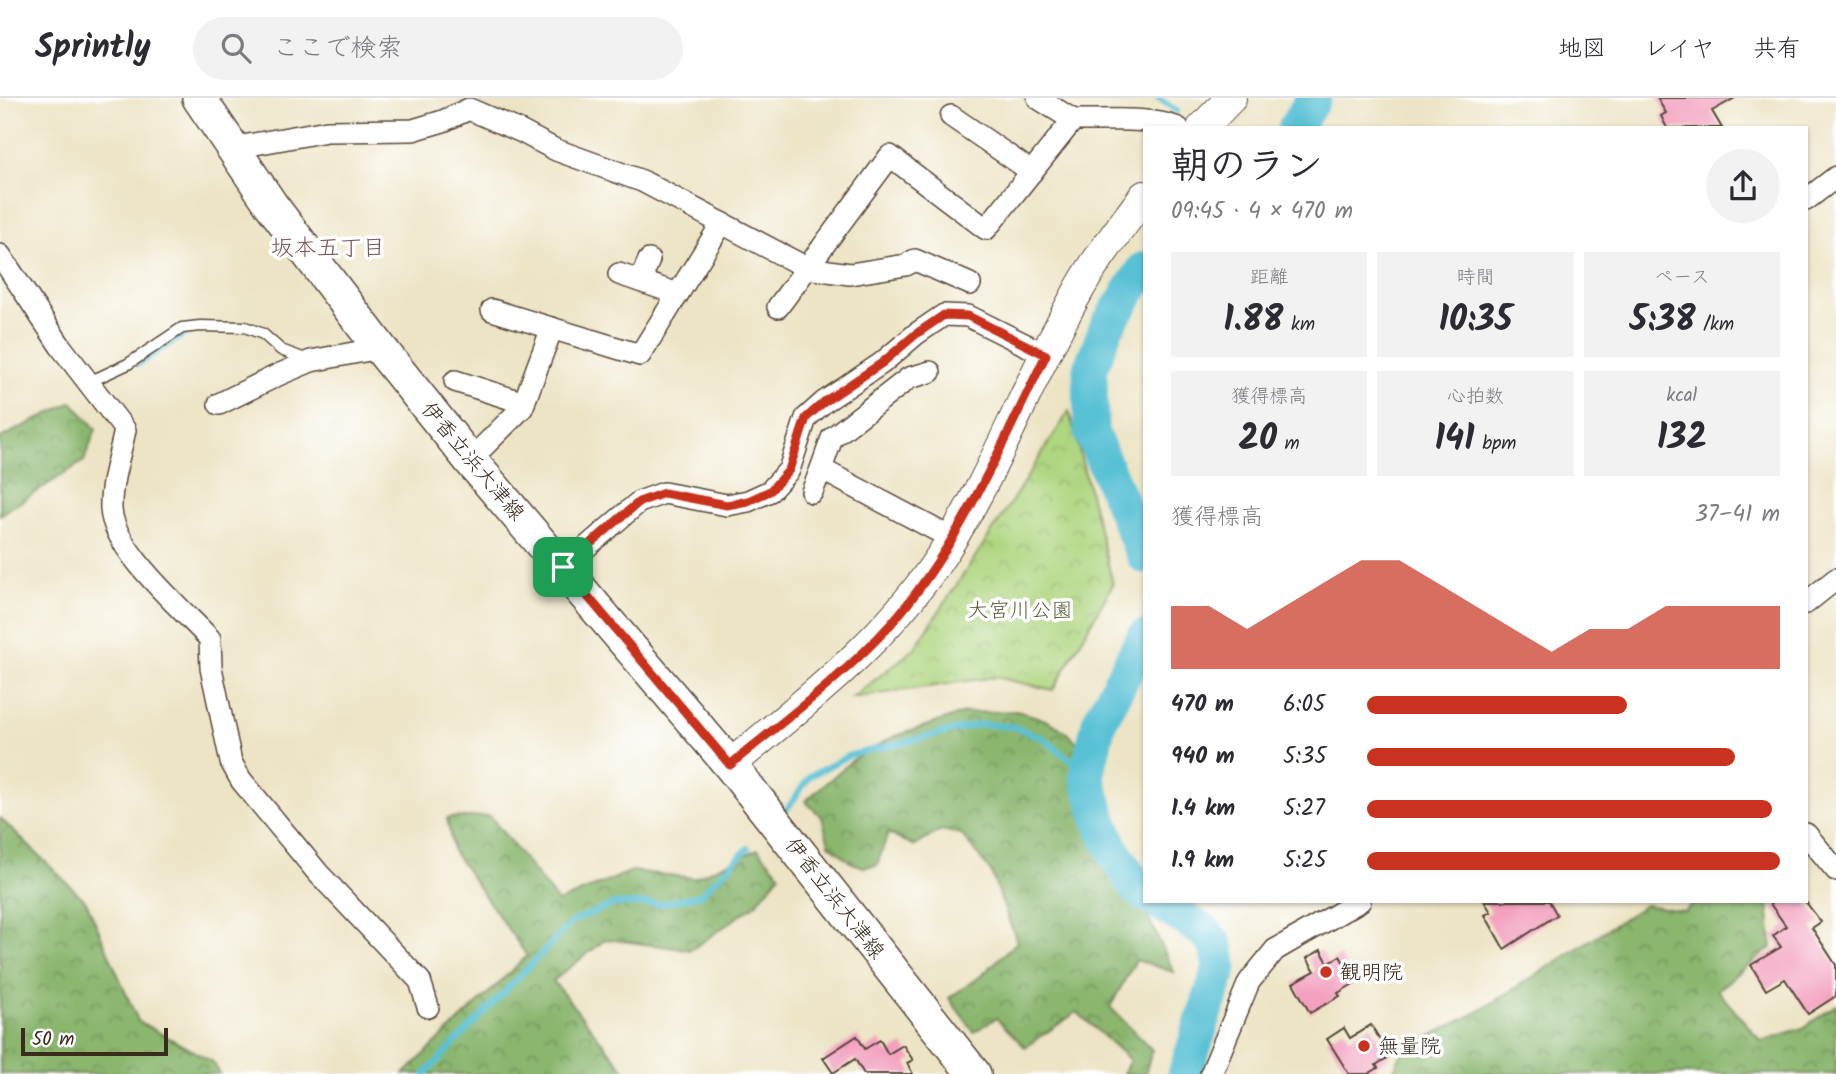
<!DOCTYPE html>
<html lang="ja">
<head>
<meta charset="utf-8">
<style>
  body { margin:0; font-family:Kalam,"Klee One",sans-serif; background:#f2f2f3; color:#2b2b33; height:100vh; display:flex; flex-direction:column; font-size:26px; white-space:nowrap }
  * { box-sizing:border-box; margin:0 }
  p { font-size:23px; color:#7c7c81 }
  .icon { flex:none; width:38px; height:38px; fill:none; stroke:currentColor; stroke-width:2; stroke-linecap:round; stroke-linejoin:round }
  .map { position:relative; flex:1; overflow:hidden }
  .details { position:absolute; left:1143px; top:28px; width:665px; height:777px; display:flex; flex-direction:column; background:#fff; border-radius:0px; box-shadow:0 2px 5px #0004 }
  .details>* { flex:none }
  .scale { position:absolute; left:21px; bottom:18px; width:147px; box-sizing:border-box; padding-left:7px; border:4px solid #3b2a1e; border-top:0; font-size:19px; line-height:24px; white-space:nowrap; color:#3b2a1e; -webkit-text-stroke:5px #fff; paint-order:stroke }
  .pin { position:absolute; display:grid; place-items:center; width:60px; height:60px; color:#fff; margin:-30px; border-radius:14px; box-shadow:0 4px 10px #0006 }
  .round { display:grid; place-items:center; flex:none; width:74px; height:74px; border-radius:37px; background:#f2f2f3 }
  .overview { display:flex; align-items:center; justify-content:space-between; height:119px; padding:0 28px }
  h1 { font-size:38px; font-weight:600; line-height:52px }
  .stats { display:grid; grid-template-columns:repeat(3,1fr); gap:10px; height:119px; padding:7px 28px }
  .stats div { display:grid; align-content:center; border-radius:0px; background:#f2f2f3; text-align:center }
  .stats b { font-size:35px; font-weight:600 }
  .stats small { font-size:19px; font-weight:400 }
  .stats p { font-size:19px }
  .chart { height:196px; padding:14px 28px }
  .chart p { display:flex; justify-content:space-between }
  .chart svg { width:100%; height:126px; margin-top:7px; fill:#c8321e; opacity:.7 }
  ul { padding:0 28px; list-style:none; font-size:23px }
  li { display:grid; grid-template-columns:112px 84px 1fr; align-items:center; height:52px }
  li i { height:18px; border-radius:9px; background:#c8321e }
  header { display:flex; align-items:center; gap:42px; box-sizing:border-box; height:98px; padding:0 35px; background:#fff; border-bottom:2px solid #e1e1e2 }
  header strong { font-size:33px }
  nav { display:flex; gap:38px; margin-inline-start:auto; font-size:24px }
  .search { width:490px; height:63px; background:#f2f2f3; display:flex; align-items:center; gap:18px; box-sizing:border-box; padding:0 24px; border-radius:38px; color:#7c7c81; font-size:26px }
  .map>svg:first-child { display:block }
  .forest { fill:url(#forest-crowns); stroke:#627046; stroke-width:2 }
  .park { fill:url(#park-crowns); stroke:#74804e; stroke-width:2 }
  .lines { fill:none; stroke-linecap:round; stroke-linejoin:round }
  .stream { stroke:#59c1d5; stroke-width:6 }
  .river { stroke:#59c1d5; stroke-width:35 }
  .building { fill:#f3a1bf }
  .lane-casing { stroke:#564637; stroke-width:13 }
  .street-casing { stroke:#564637; stroke-width:24 }
  .secondary-casing { stroke:#564637; stroke-width:32 }
  .primary-casing { stroke:#564637; stroke-width:36 }
  .lane { stroke:#fff; stroke-width:10 }
  .street { stroke:#fff; stroke-width:21 }
  .secondary { stroke:#fff; stroke-width:30 }
  .primary { stroke:#fff; stroke-width:33 }
  .route-casing { stroke:#fff; stroke-width:14 }
  .route { stroke:#c8321e; stroke-width:9 }
  .poi-dot { fill:#c8321e; stroke:#fff; stroke-width:2.5 }
  .labels { text-anchor:middle; stroke-width:7; stroke-linejoin:round; paint-order:stroke }
  .street-label { font-size:21px; fill:#3b2a1e; stroke:#fff }
  .park-label { font-size:21px; fill:#5e5d3b; stroke:#fff }
  .poi-label { font-size:21px; fill:#3b2a1e; stroke:#fff; text-anchor:start }
  .neighbourhood-label { font-size:23px; fill:#7b5456; stroke:#fff }
</style>
</head>
<body>
<header>
<strong>Sprintly</strong>
<div class="search"><svg class="icon" aria-label="search" viewBox="0 0 24 24"><circle cx="10" cy="10" r="6"/><path d="M15 15l6 6"/></svg>ここで検索</div>
<nav><a>地図</a><a>レイヤ</a><a>共有</a></nav>
</header>
<div class="map">
<svg width="1836" height="976" viewBox="0 0 1836 976">
  <defs>
    <pattern id="forest-crowns" width="20" height="18" patternUnits="userSpaceOnUse" patternTransform="scale(1.75)"><rect width="20" height="18" fill="#8ab66e"/><path d="M2 6a3 3 0 1 1 6 0M12 15a3 3 0 1 1 6 0" fill="none" stroke="#72945a"/></pattern>
    <pattern id="park-crowns" width="20" height="18" patternUnits="userSpaceOnUse" patternTransform="scale(1.75)"><rect width="20" height="18" fill="#aed57f"/><path d="M2 6a3 3 0 1 1 6 0M12 15a3 3 0 1 1 6 0" fill="none" stroke="#97b76d"/></pattern>
  </defs>
  <rect width="100%" height="100%" fill="#fff"/>
  <filter id="ink" filterUnits="userSpaceOnUse"><feTurbulence type="fractalNoise" baseFrequency=".0143" numOctaves="2"/><feDisplacementMap in="SourceGraphic" scale="14" xChannelSelector="R" yChannelSelector="G"/><feConvolveMatrix kernelMatrix="1 2 1 2 8 2 1 2 1" color-interpolation-filters="sRGB"/></filter>
  <filter id="wash" filterUnits="userSpaceOnUse"><feTurbulence type="fractalNoise" baseFrequency=".00686" numOctaves="4" result="noise"/><feDisplacementMap in="SourceGraphic" scale="28" xChannelSelector="R" yChannelSelector="G"/><feGaussianBlur stdDeviation="1.57" result="paint"/><feColorMatrix in="noise" values="0 0 0 0 0 0 0 0 0 0 0 0 0 0 0 0 0 1.4 0 .05"/><feComposite in="paint" operator="in"/></filter>
  <g filter="url(#wash)">
    <rect width="100%" height="100%" fill="#ede4c5"/>
    <g class="forest">
      <path d="M72 304 96 331 84 363 0 417V340Z"/>
      <path d="M1017 613C1048 621 1059 626 1082 649L1078 677 1092 727 1148 819 1174 874 1136 862 1110 909 1152 952 1145 976H1123L1130 962 1077 914 1025 949 996 920 974 934 949 900 981 878 1017 844 991 774 961 736 941 732 915 748 888 735 877 767 863 769 850 764 829 746 822 719 805 703 855 660 893 639 964 615Z"/>
      <path d="M490 718 558 804 632 773 694 780 758 751 780 776 756 806 691 852 606 841 553 883 628 976H404L527 858 453 753 447 720Z"/>
      <path d="M0 720 86 803 138 923 213 964 220 976H0Z"/>
      <path d="M1695 803H1768L1772 849 1717 892 1761 943 1803 930 1836 907V976H1392L1403 952 1481 912 1645 807 1685 813Z"/>
    </g>
    <path class="park" d="M1069 313 1113 486 1053 592 995 579 852 600 914 551 999 423Z"/>
    <g class="lines">
      <g class="stream">
        <path d="M1158 0 1177 13"/>
        <path d="M138 266 190 233"/>
        <path d="M787 711 810 678 850 657 981 626 1014 629 1041 639 1075 665 1089 669"/>
        <path d="M425 976 573 823 614 806H660L700 797 748 750"/>
      </g>
      <g class="river">
        <path d="M1295 30 1314 0"/>
        <path d="M1144 171 1107 228 1090 271 1091 334 1144 458"/>
        <path d="M1144 539 1099 624 1087 678 1101 725 1113 752 1137 791 1144 796"/>
        <path d="M1156 803 1204 833 1216 847 1220 870 1185 976"/>
      </g>
    </g>
    <g id="blocks">
      <g class="building">
        <path d="M1657 0H1735L1712 13 1722 30H1667L1661 18 1666 15Z"/>
        <path d="M1484 803H1549L1557 817 1504 851 1485 817 1491 814Z"/>
        <path d="M1768 803H1805L1821 824 1812 830 1836 867V898L1808 916 1785 881 1766 892 1751 867 1781 849 1773 838 1786 828Z"/>
        <path d="M1321 852 1328 865 1340 858 1355 885 1338 895 1340 898 1310 915 1293 885 1315 873 1307 860Z"/>
        <path d="M1371 927 1390 958 1376 967 1378 970 1368 976H1349L1327 941 1344 930 1350 940Z"/>
        <path d="M857 938 865 951 880 942 888 956 903 947 913 962 907 965 913 976H864L855 961 833 975 823 960Z"/>
      </g>
    </g>
  </g>
  <g filter="url(#ink)">
    <use href="#blocks" fill-opacity="0" stroke="#564637" stroke-width="2"/>
    <g class="lines">
      <g class="lane-casing">
        <path id="lane" d="M89 284 128 266 182 230 200 228 245 229 263 236 281 252 308 262"/>
      </g>
      <g class="street-casing">
        <g id="street">
          <path d="M1038 0 1073 22"/>
          <path d="M951 18 1032 74"/>
          <path d="M232 50 327 33 413 32 443 23 469 11 520 33 556 52 642 83 807 170 850 176 906 167 915 162 970 186"/>
          <path d="M1806 102 1836 79"/>
          <path d="M0 157 61 249 125 332C120 357 110 385 111 411 113 452 182 511 210 541L211 570 231 664 241 682 318 775 420 883 428 909"/>
          <path d="M619 176 678 196"/>
          <path d="M640 183 649 162"/>
          <path d="M778 209 890 58 986 131 1073 22C1104 23 1149 18 1178 30"/>
          <path d="M492 212 640 257 722 125"/>
          <path d="M930 274 909 280 832 340 821 371 951 440"/>
          <path d="M455 283 524 305"/>
          <path d="M219 306 278 277 311 263 380 250"/>
          <path d="M470 362 522 310 552 230"/>
          <path d="M812 394 821 371"/>
          <path d="M563 469 639 404 664 395 727 407 748 403 770 393 789 372 806 320 824 304 882 265 916 236 944 217 968 218 1046 257"/>
          <path d="M1806 505 1836 481"/>
          <path d="M1806 736 1836 772"/>
          <path d="M1211 976 1249 884 1275 852 1360 803"/>
        </g>
      </g>
      <g class="secondary-casing">
        <g id="secondary">
          <path d="M1202 30 1231 0"/>
          <path d="M730 667C804 605 880 547 935 467 992 384 1026 286 1075 199 1094 163 1120 131 1144 98"/>
        </g>
      </g>
      <g class="primary-casing">
        <path id="primary" d="M199 0 272 108 380 250 470 362 730 667 974 976"/>
      </g>
      <use href="#lane" class="lane"/>
      <use href="#street" class="street"/>
      <use href="#secondary" class="secondary"/>
      <use href="#primary" class="primary"/>
    </g>
  </g>
  <g class="lines" filter="url(#ink)">
    <g class="route-casing">
      <path id="route" d="M944 217 968 218 1046 257C1000 349 959 449 890 527 843 579 784 622 730 667L563 469 639 404 664 395 727 407 748 403 770 393 789 372 806 320 824 304 882 265 916 236Z"/>
    </g>
    <use href="#route" class="route"/>
  </g>
  <g class="poi-dot">
    <circle cx="1326" cy="874" r="7"/>
    <circle cx="1364" cy="948" r="7"/>
  </g>
  <g class="labels">
    <g class="street-label">
      <text transform="translate(473 363) rotate(50)" y="7">伊香立浜大津線</text>
      <text transform="translate(835 800) rotate(52)" y="7">伊香立浜大津線</text>
    </g>
    <g class="park-label">
      <text x="1020" y="519">大宮川公園</text>
    </g>
    <g class="poi-label">
      <text x="1340" y="881">観明院</text>
      <text x="1378" y="955">無量院</text>
    </g>
    <g class="neighbourhood-label">
      <text x="328" y="157">坂本五丁目</text>
    </g>
  </g>
</svg>
<div class="scale">50 m</div>
<div class="pin" style="left:563px;top:469px;background:#1e9e55"><svg class="icon" aria-label="arrive" viewBox="0 0 24 24"><path d="M6 21V4h12l-3 4 3 4H6"/></svg></div>
<section class="details">
<div class="overview"><div><h1>朝のラン</h1><p>09:45 · 4 × 470 m</p></div><a class="round"><svg class="icon" aria-label="share" viewBox="0 0 24 24"><path d="M12 15V3M7 8l5-5 5 5M5 13v7h14v-7"/></svg></a></div>
<div class="stats">
<div><p>距離</p><b>1.88<small> km</small></b></div>
<div><p>時間</p><b>10:35</b></div>
<div><p>ペース</p><b>5:38<small> /km</small></b></div>
</div>
<div class="stats">
<div><p>獲得標高</p><b>20<small> m</small></b></div>
<div><p>心拍数</p><b>141<small> bpm</small></b></div>
<div><p>kcal</p><b>132</b></div>
</div>
<div class="chart"><p><span>獲得標高</span>37–41 m</p>
<svg viewBox="0 0 160 44" preserveAspectRatio="none"><path d="M0 44V22L10 22L20 30L30 22L40 14L50 6L60 6L70 14L80 22L90 30L100 38L110 30L120 30L130 22L140 22L150 22L160 22V44z"/></svg>
</div>
<ul>
<li><b>470 m</b>6:05<i style="width:63%"></i></li>
<li><b>940 m</b>5:35<i style="width:89%"></i></li>
<li><b>1.4 km</b>5:27<i style="width:98%"></i></li>
<li><b>1.9 km</b>5:25<i style="width:100%"></i></li>
</ul>
</section>
</div>
</body>
</html>
